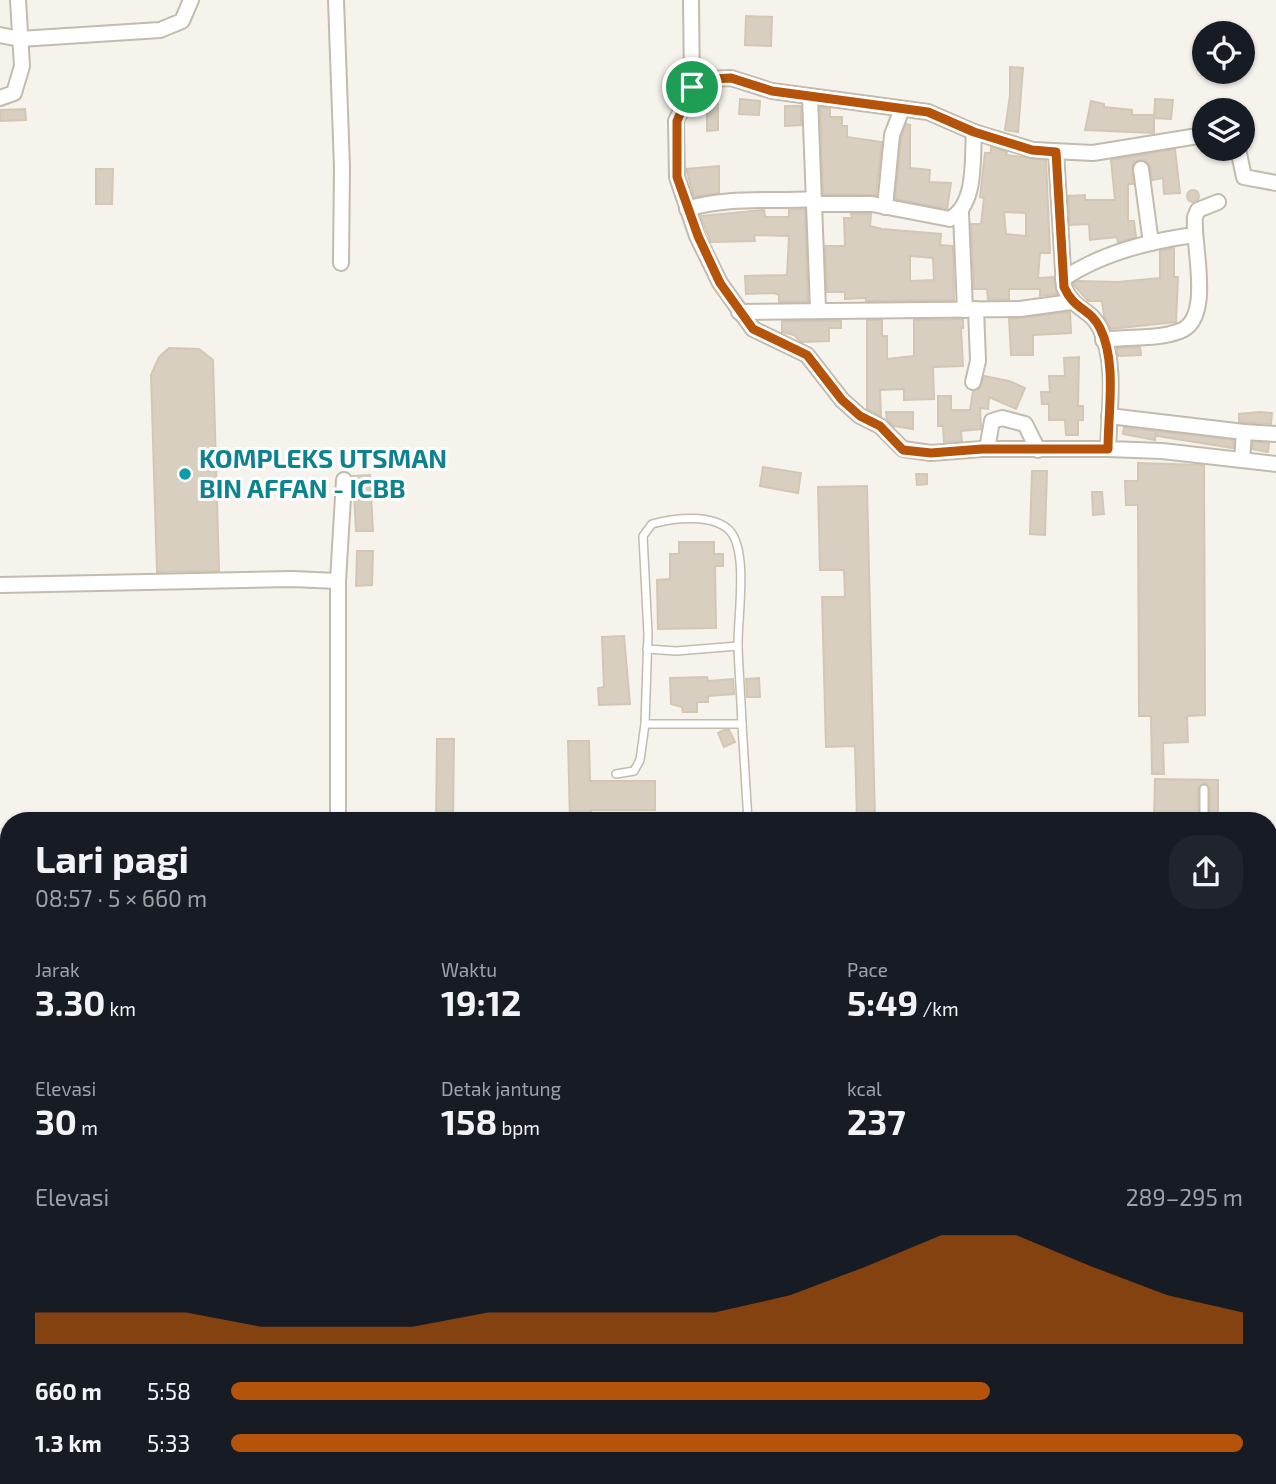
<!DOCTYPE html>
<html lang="id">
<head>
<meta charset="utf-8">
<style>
  body { margin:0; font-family:"Exo 2",sans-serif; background:#20242c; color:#f1f3f6; height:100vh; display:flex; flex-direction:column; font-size:26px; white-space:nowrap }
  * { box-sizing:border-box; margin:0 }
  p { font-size:23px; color:#9ea1a6 }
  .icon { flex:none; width:38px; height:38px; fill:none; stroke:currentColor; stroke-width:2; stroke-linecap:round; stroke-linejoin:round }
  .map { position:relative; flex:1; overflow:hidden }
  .drawer { position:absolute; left:0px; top:812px; width:1278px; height:672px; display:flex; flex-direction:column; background:#171b24; border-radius:28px 28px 0 0; box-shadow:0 2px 5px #0004 }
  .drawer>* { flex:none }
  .controls { position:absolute; left:1192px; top:21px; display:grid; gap:14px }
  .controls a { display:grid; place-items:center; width:63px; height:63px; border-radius:50%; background:#171b24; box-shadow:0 2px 5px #0004; font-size:35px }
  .pin { position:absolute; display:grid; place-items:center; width:60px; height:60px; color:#fff; margin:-30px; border:4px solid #fff; border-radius:50%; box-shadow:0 2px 7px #0007 }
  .round { display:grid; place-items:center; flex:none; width:74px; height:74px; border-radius:28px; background:#20242c }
  .head { display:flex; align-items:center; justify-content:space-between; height:119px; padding:0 35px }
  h1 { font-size:38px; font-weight:700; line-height:52px }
  .figures { display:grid; grid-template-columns:repeat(3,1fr); gap:10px; height:119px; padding:7px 35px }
  .figures div { display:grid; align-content:center }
  .figures b { font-size:35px; font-weight:700 }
  .figures small { font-size:19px; font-weight:400 }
  .figures p { font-size:19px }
  .chart { height:196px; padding:14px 35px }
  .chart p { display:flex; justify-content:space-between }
  .chart svg { width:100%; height:126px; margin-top:7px; fill:#b45309; opacity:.7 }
  ul { padding:0 35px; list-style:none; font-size:23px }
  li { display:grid; grid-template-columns:112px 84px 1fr; align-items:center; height:52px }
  li i { height:18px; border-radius:9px; background:#b45309 }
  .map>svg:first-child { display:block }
  .building { fill:#d8cfc1; stroke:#d3c7b4; stroke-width:2; fill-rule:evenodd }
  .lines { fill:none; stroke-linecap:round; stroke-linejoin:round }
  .service-casing { stroke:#c2bbae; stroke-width:10 }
  .minor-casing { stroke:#c2bbae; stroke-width:18 }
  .secondary-casing { stroke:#d6c79b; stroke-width:23 }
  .service { stroke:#fff; stroke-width:7 }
  .minor { stroke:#fff; stroke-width:14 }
  .secondary { stroke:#fff3cd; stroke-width:19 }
  .route-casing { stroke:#fff; stroke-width:14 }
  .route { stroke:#b45309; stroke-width:9 }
  .culture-dot { fill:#0f9aa8; stroke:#fff; stroke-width:2.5 }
  .labels { text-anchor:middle; stroke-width:6; stroke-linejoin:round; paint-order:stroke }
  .culture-label { font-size:26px; font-weight:bold; fill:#0d838f; stroke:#fff; text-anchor:start }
</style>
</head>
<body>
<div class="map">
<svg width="1276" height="1484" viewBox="0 0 1276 1484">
  <rect width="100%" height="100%" fill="#f6f3ec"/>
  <g class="building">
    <path d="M746 16 772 17 771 46 745 45Z"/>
    <path d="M1010 67 1023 68 1018 132 1005 130 1010 95Z"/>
    <path d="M740 99 760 101 759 115 739 114Z"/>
    <path d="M1155 99 1173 100 1171 119 1154 118Z"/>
    <path d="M1091 101 1104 104V107L1132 110V115H1154V133L1085 130Z"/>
    <path d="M718 104V130L707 131V105Z"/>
    <path d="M785 106H801V125L785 126Z"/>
    <path d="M820 107 830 109V117H842V126H847V137L882 142 876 195 823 194Z"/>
    <path d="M25 109 26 120 0 121V110Z"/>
    <path d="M906 124 910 125V168L930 170 929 182 951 183 947 209 895 199 901 137Z"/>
    <path d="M991 147 1007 152 1006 155 1046 160 1050 253H1040L1038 278 1054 277 1057 294 1040 296V289H1009V299L988 300 987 289H974L971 224H981L984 198 980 197 985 153H991ZM1004 212 1026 213V236L1006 234Z"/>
    <path d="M1175 149 1180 193 1164 194 1163 178 1152 180 1150 167 1145 160H1139L1132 165 1133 184H1128V221H1134L1136 237 1118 243 1117 237 1090 240 1089 224 1070 225 1068 196 1085 195V200H1115L1111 160Z"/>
    <path d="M719 166V193L694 197 686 169Z"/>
    <path d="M96 169H113L112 204H96Z"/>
    <circle cx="1193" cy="196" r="6"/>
    <path d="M805 209 808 302H779V295L774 293 746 294 745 276 787 275 789 236 754 235 755 241 711 242 700 216 764 210 765 217H789V210Z"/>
    <path d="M851 214H871L870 226 882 229 941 234 940 245 953 246 954 300 866 301V298L845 299V292H827L825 246H845L844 218H852ZM910 256 933 258 934 280 910 281Z"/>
    <path d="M1174 248V277H1178L1176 322 1111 329 1104 316 1102 301H1088L1073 284 1078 281 1118 282 1160 278V251Z"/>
    <path d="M1070 312 1071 333 1033 335V355H1011L1009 319Z"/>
    <path d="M963 319V328H961L963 366 933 367 934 399 904 400V389L880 390 881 416 867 409V320H882V336H887V359L914 356V320Z"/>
    <path d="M782 321H841V328H829V341L801 342 794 335 782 332Z"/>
    <path d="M1140 347 1141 355 1118 356 1117 348Z"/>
    <path d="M169 348 199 349 213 360 219 571 157 572 151 375 159 357Z"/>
    <path d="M1079 357 1078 406H1083V420H1078V435H1066L1065 420H1049V404H1042L1041 392H1050L1049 376H1065L1064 358Z"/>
    <path d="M984 376 1009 381 1025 388 1016 409 989 397 988 409 980 408 981 429 961 431 962 441 944 442 943 426H938V396H951V410H970L973 391 980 388Z"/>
    <path d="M886 412H913V429L894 426 887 419Z"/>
    <path d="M1260 412 1272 413 1271 424 1239 422V414Z"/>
    <path d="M1124 427 1156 431 1155 440 1123 434Z"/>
    <path d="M1158 431 1234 440 1233 448 1157 436Z"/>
    <path d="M1253 442 1269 443 1268 452 1252 449Z"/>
    <path d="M1138 463 1204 465 1205 715 1187 716 1188 742 1163 743 1164 774H1152L1151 716H1139L1138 505H1126L1125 481H1138Z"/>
    <path d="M763 467 801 473 798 493 760 486Z"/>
    <path d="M1032 471H1047L1045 535 1030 534Z"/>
    <path d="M916 474H927V484L917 485Z"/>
    <path d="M370 475 373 531H356L353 476Z"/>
    <path d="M867 486 875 821H857L855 746 826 747 822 597H845L844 570H820L818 487Z"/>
    <path d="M1092 492H1102L1104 514 1093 515Z"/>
    <path d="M679 542H714V554H723V566H715L716 628 658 629 657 580 670 579V554H679Z"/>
    <path d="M357 551H373L372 585 356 586Z"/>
    <path d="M624 636 630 704 599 705 598 688 604 687 602 637Z"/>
    <path d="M707 677 708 681 733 679 734 694 708 696V702H697V712H683L682 707 671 704 670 678Z"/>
    <path d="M759 678 760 697H747L746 679Z"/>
    <path d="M724 730H729L735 742 724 747 718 733Z"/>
    <path d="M437 739H454L453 821H436Z"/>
    <path d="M568 741H589L590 781H655V810H591V821H570Z"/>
    <path d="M1155 779 1218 780V821H1210V788L1205 783 1198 788V821H1154Z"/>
  </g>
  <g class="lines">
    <g class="service-casing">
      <g id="service">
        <path d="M647 649 676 651 738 646"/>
        <path d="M645 724 648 634 643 536 652 524C673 518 713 513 730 531 749 553 737 620 738 648 739 673 741 698 742 724"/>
        <path d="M616 774 634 771 640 760 645 724H742L748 821"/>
        <path d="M1204 821V789"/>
      </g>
    </g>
    <g class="minor-casing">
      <g id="minor">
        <path d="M336 0 342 167 341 263"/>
        <path d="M691 0 692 87 711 79 731 78 772 91 928 112 974 132 1033 150 1093 153 1204 135"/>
        <path d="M0 35 20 39 160 30 182 21 191 0"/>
        <path d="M692 87 676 121 677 177 697 236 720 283 753 329 807 355 842 400 860 416 880 426 903 449 931 453 982 449H1108"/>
        <path d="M810 97 818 309"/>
        <path d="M0 98 14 93 22 66 18 0"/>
        <path d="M1238 149 1244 177 1276 183"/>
        <path d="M1056 152 1064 287C1074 311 1090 308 1100 328 1117 362 1109 412 1108 449L1162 451 1276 464"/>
        <path d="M1141 169 1151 243"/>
        <path d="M815 204H872L950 219C977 204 972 159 974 132"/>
        <path d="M885 207 892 135 902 109"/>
        <path d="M687 209C728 196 772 202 814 199"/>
        <path d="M961 213 965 310"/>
        <path d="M1063 279C1100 254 1150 241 1194 235"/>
        <path d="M739 312 1020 309 1071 302"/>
        <path d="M1103 340C1128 336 1156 340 1180 331 1214 319 1192 243 1195 217L1198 210 1218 202"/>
        <path d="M973 382 978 361 976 309"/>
        <path d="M1109 416 1244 432 1242 460"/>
        <path d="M1244 432 1276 434"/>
        <path d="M987 449 992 421 1002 418 1025 424 1038 450"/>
        <path d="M0 585 292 579 338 581"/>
        <path d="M338 821V581L344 480"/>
        <path d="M1270 1232 1276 1240"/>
        <path d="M1269 1332H1276"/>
        <path d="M0 1352H9"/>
        <path d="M1269 1421 1276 1365"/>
        <path d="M1110 1475V1484"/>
        <path d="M969 1484V1475"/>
      </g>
    </g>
    <g class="secondary-casing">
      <g id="secondary">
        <path d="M1269 1001H1276"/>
        <path d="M0 1024H9"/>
      </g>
    </g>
    <use href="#service" class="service"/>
    <use href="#minor" class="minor"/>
    <use href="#secondary" class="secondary"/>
  </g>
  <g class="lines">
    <g class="route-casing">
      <path id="route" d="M731 78 772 91 928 112 974 132 1032 150 1056 152 1064 287C1074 310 1090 308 1100 328 1117 362 1108 412 1108 449H982L931 453 903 450 880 426 860 416 842 400 807 355 753 329 720 283 698 236 677 177V121L692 87 711 79Z"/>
    </g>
    <use href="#route" class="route"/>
  </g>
  <circle class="culture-dot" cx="185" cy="474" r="7"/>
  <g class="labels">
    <g class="culture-label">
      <text x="199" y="468">KOMPLEKS UTSMAN<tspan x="199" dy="30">BIN AFFAN - ICBB</tspan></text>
    </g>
  </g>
</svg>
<div class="controls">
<a><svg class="icon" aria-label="locate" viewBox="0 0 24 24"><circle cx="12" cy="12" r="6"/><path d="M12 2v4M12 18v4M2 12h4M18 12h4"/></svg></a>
<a><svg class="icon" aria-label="layers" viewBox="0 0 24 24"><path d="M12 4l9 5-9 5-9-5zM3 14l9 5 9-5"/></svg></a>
</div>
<div class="pin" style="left:692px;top:87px;background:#1e9e55"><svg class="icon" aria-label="arrive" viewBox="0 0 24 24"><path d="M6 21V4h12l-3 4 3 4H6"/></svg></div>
<section class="drawer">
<div class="head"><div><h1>Lari pagi</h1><p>08:57 · 5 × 660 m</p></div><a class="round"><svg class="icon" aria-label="share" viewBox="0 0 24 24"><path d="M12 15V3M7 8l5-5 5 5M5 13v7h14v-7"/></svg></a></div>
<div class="figures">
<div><p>Jarak</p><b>3.30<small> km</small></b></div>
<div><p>Waktu</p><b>19:12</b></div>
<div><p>Pace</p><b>5:49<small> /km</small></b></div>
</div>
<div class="figures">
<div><p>Elevasi</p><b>30<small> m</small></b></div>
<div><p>Detak jantung</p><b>158<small> bpm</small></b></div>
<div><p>kcal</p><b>237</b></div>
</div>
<div class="chart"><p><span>Elevasi</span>289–295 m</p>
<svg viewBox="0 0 160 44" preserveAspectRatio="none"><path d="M0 44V33L10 33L20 33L30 38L40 38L50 38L60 33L70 33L80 33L90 33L100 27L110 17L120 6L130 6L140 17L150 27L160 33V44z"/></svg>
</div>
<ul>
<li><b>660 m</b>5:58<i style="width:75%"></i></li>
<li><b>1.3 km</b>5:33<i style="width:100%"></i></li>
</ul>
</section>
</div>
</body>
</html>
